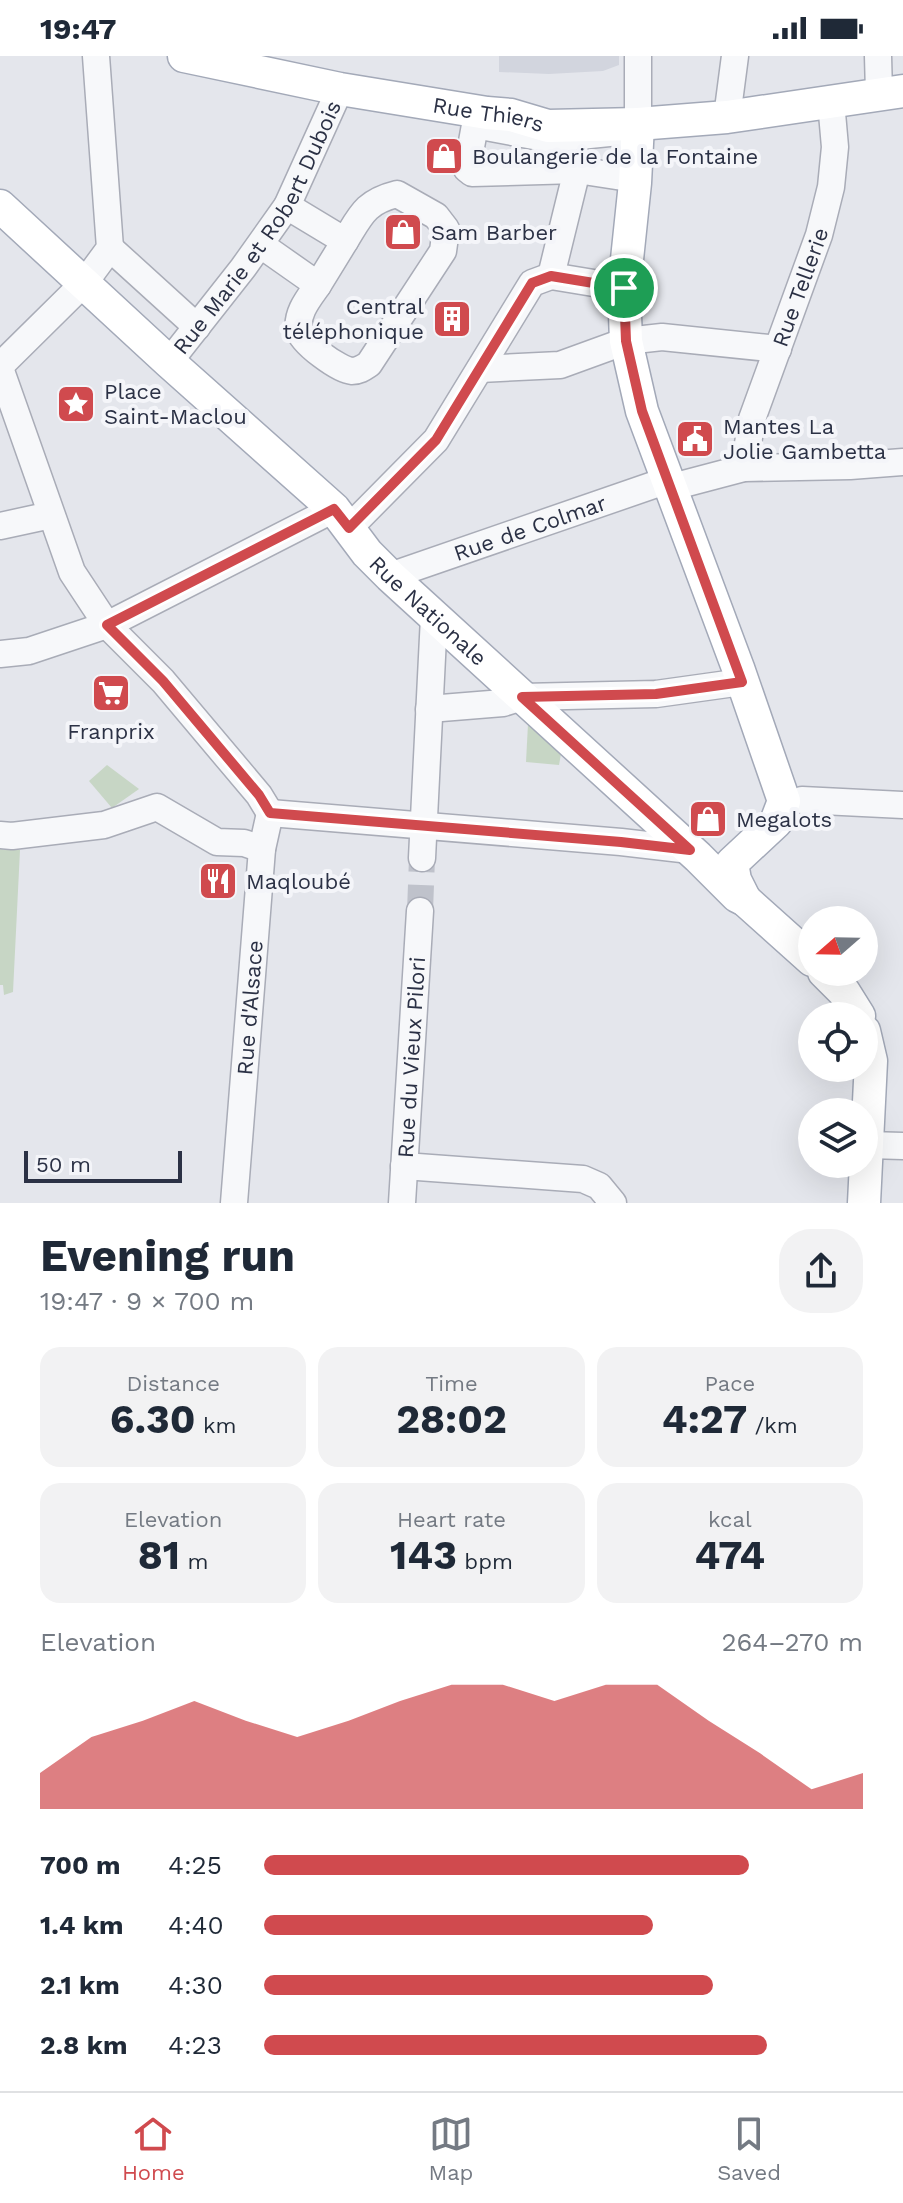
<!DOCTYPE html>
<html lang="en">
<head>
<meta charset="utf-8">
<style>
  body { margin:0; font-family:"Work Sans",sans-serif; background:#f2f2f3; color:#1f2937; height:100vh; display:flex; flex-direction:column; font-size:30px; white-space:nowrap }
  * { box-sizing:border-box; margin:0 }
  p { font-size:26px; color:#747a83 }
  .icon { flex:none; width:44px; height:44px; fill:none; stroke:currentColor; stroke-width:2; stroke-linecap:round; stroke-linejoin:round }
  .map { position:relative; height:1147px; overflow:hidden }
  .details { display:flex; flex-direction:column; background:#fff; flex:1 }
  .details>* { flex:none }
  .needle { width:52px; rotate:250deg }
  .tools { position:absolute; left:798px; top:850px; display:grid; gap:16px }
  .tools a { display:grid; place-items:center; width:80px; height:80px; border-radius:50%; background:#fff; box-shadow:0 8px 32px #0002; font-size:40px }
  .scale { position:absolute; left:24px; bottom:20px; width:158px; box-sizing:border-box; padding-left:8px; border:4px solid #2b3145; border-top:0; font-size:22px; line-height:28px; white-space:nowrap; color:#2b3145; -webkit-text-stroke:6px #f4f5f9; paint-order:stroke }
  .pin { position:absolute; display:grid; place-items:center; width:68px; height:68px; color:#fff; margin:-34px; border:4px solid #fff; border-radius:50%; box-shadow:0 2px 8px #0007 }
  .round { display:grid; place-items:center; flex:none; width:84px; height:84px; border-radius:32px; background:#f2f2f3 }
  .headline { display:flex; align-items:center; justify-content:space-between; height:136px; padding:0 40px }
  h1 { font-size:44px; font-weight:700; line-height:60px }
  .figures { display:grid; grid-template-columns:repeat(3,1fr); gap:12px; height:136px; padding:8px 40px }
  .figures div { display:grid; align-content:center; border-radius:20px; background:#f2f2f3; text-align:center }
  .figures b { font-size:40px; font-weight:700 }
  .figures small { font-size:22px; font-weight:400 }
  .figures p { font-size:22px }
  .chart { height:224px; padding:16px 40px }
  .chart p { display:flex; justify-content:space-between }
  .chart svg { width:100%; height:144px; margin-top:8px; fill:#d04a4e; opacity:.7 }
  ul { padding:0 40px; list-style:none; font-size:26px }
  li { display:grid; grid-template-columns:128px 96px 1fr; align-items:center; height:60px }
  li i { height:20px; border-radius:10px; background:#d04a4e }
  .status { display:flex; justify-content:space-between; align-items:center; height:56px; padding:0 40px; background:#fff; direction:ltr }
  .status svg { height:22px; fill:currentColor }
  .tabs { display:flex; justify-content:space-around; align-items:center; height:112px; border-top:2px solid #e0e1e3; background:#fff; font-size:22px; color:#747a83 }
  .tabs a { display:grid; justify-items:center; gap:4px }
  .tabs .selected { color:#d04a4e }
  .map>svg:first-child { display:block }
  .built { fill:#d2d5de }
  .green { fill:#c7d6c5 }
  .lines { fill:none; stroke-linecap:round; stroke-linejoin:round }
  .minor-tunnel { stroke:#bfc2cb; stroke-width:26; stroke-dasharray:26 13; stroke-linecap:butt }
  .minor-casing { stroke:#a9acb7; stroke-width:29 }
  .major-casing { stroke:#a3a9b8; stroke-width:35 }
  .minor { stroke:#f7f8fa; stroke-width:26 }
  .major { stroke:#fff; stroke-width:32 }
  .route-casing { stroke:#fff; stroke-width:16 }
  .route { stroke:#d04a4e; stroke-width:10 }
  .labels { text-anchor:middle; stroke-width:8; stroke-linejoin:round; paint-order:stroke }
  .street-label { font-size:22px; fill:#2b3145; stroke:#f4f5f9 }
  .poi-label { font-size:22px; fill:#2b3145; stroke:#f4f5f9; text-anchor:start }
</style>
</head>
<body>
<div class="status"><b>19:47</b><svg viewBox="0 0 49 12"><path d="M0 12V9h3v3zM5 12V6h3v6zM10 12V3h3v9zM15 12V0h3v12zM26 1h20v11H26zM47 4h2v5h-2z"/></svg></div>
<div class="map">
<svg width="903" height="1147" viewBox="0 0 903 1147">
  <rect width="100%" height="100%" fill="#e4e6ec"/>
  <path class="built" d="M499 0H619V9L603 15 549 18 499 16Z"/>
  <g class="green">
    <path d="M528 668 561 698 559 709 526 706Z"/>
    <path d="M107 709 139 733 112 752 89 725Z"/>
    <path d="M0 793 20 794 13 936 4 939 3 929H0Z"/>
  </g>
  <g class="lines">
    <path class="minor-tunnel" d="M420 855 422 802"/>
    <g class="minor-casing">
      <g id="minor">
        <path d="M638 0V68"/>
        <path d="M878 0 879 37"/>
        <path d="M727 61 735 0"/>
        <path d="M475 69 550 83 619 76 633 90 629 122 577 114 472 117 467 113Z"/>
        <path d="M261 189 318 229C309 242 296 257 299 274 302 287 339 314 352 315 359 315 363 312 369 308L443 195 446 173 436 160 397 138C365 146 361 159 345 185L287 150"/>
        <path d="M110 192 197 271"/>
        <path d="M551 220 577 114"/>
        <path d="M318 229 345 185"/>
        <path id="s1" d="M169 306 243 212 287 150 340 33"/>
        <path d="M0 310 85 226 110 192 96 0"/>
        <path d="M0 312 72 516 107 569 163 625 259 739 270 757"/>
        <path d="M480 313 560 309 626 285 662 281 778 293"/>
        <path id="s2" d="M744 412 752 363 819 179 831 131 835 91 831 46"/>
        <path d="M672 431 744 412 850 410 903 406"/>
        <path d="M0 470 51 459"/>
        <path d="M349 472 436 384 532 227 551 220 624 232"/>
        <path id="s3" d="M390 520 668 424"/>
        <path d="M0 598 29 595 107 569 334 453"/>
        <path d="M429 653 503 647 522 641 656 638 742 626"/>
        <path d="M802 744 903 749"/>
        <path d="M270 757 621 786 690 794"/>
        <path d="M0 779 12 780 104 769 157 751 217 786 244 787 262 793"/>
        <path d="M422 802 434 561"/>
        <path d="M868 1089 903 1090"/>
        <path d="M404 1110 583 1123 599 1130 613 1147"/>
        <path id="s4" d="M234 1147 262 793 270 757"/>
        <path id="s5" d="M402 1147 420 855"/>
      </g>
    </g>
    <g class="major-casing">
      <g id="major">
        <path id="s6" d="M184 0 340 33 487 57 511 59 548 70 638 68 727 61 903 35"/>
        <path d="M638 68 635 127 624 232 626 285 642 355 738 612 784 745 776 766 732 807 735 824 745 844"/>
        <path id="s7" d="M0 150 169 306 334 453 367 497 390 520 698 801 737 840 745 844 812 904"/>
        <path d="M824 916 844 936 859 960"/>
        <path d="M864 1147 871 1005 864 975"/>
      </g>
    </g>
    <use href="#minor" class="minor"/>
    <use href="#major" class="major"/>
  </g>
  <g class="lines">
    <g class="route-casing">
      <path id="route" d="M551 220 624 232 626 285 642 355 742 626 656 638 522 641 690 794 621 786 270 757 259 739 163 625 107 569 334 453 349 472 436 384 532 227Z"/>
    </g>
    <use href="#route" class="route"/>
  </g>
  <defs>
    <g id="shop-square" transform="scale(2)"><rect x="-9" y="-9" width="18" height="18" rx="4" fill="#d04a4e" stroke="#f4f5f9"/><path d="M-5-2.5h2.3a2.7 3.5 0 0 1 5.4 0H5L5.5 6h-11ZM-1.5-2.5h3a1.5 2.3 0 0 0-3 0Z" fill="#fff"/></g>
    <g id="building-square" transform="scale(2)"><rect x="-9" y="-9" width="18" height="18" rx="4" fill="#d04a4e" stroke="#f4f5f9"/><path d="M-4-6H4V6H1V3H-1V6H-4ZM-2.5-4.3h1.7v1.8h-1.7ZM.8-4.3h1.7v1.8H.8ZM-2.5-1h1.7V.8h-1.7ZM.8-1h1.7V.8H.8Z" fill="#fff"/></g>
    <g id="sight-square" transform="scale(2)"><rect x="-9" y="-9" width="18" height="18" rx="4" fill="#d04a4e" stroke="#f4f5f9"/><path d="M0-6L1.8-2.2L6-1.7L2.9 1.2L3.7 5.4L0 3.3L-3.7 5.4L-2.9 1.2L-6-1.7L-1.8-2.2Z" fill="#fff"/></g>
    <g id="civic-square" transform="scale(2)"><rect x="-9" y="-9" width="18" height="18" rx="4" fill="#d04a4e" stroke="#f4f5f9"/><path d="M-.6-6.5H3V-4.5H.6V-3L4-1V1h2V6H-6V1h2V-1L-.6-3ZM-1.2 2.5V6h2.4V2.5Z" fill="#fff"/></g>
    <g id="supermarket-square" transform="scale(2)"><rect x="-9" y="-9" width="18" height="18" rx="4" fill="#d04a4e" stroke="#f4f5f9"/><path d="M-6-5.5h2.5l.6 2H6L4.5 2H-2.5L-4.4-4H-6ZM-1.5 3.2a1.3 1.3 0 1 0 .1 0ZM3 3.2a1.3 1.3 0 1 0 .1 0Z" fill="#fff"/></g>
    <g id="restaurant-square" transform="scale(2)"><rect x="-9" y="-9" width="18" height="18" rx="4" fill="#d04a4e" stroke="#f4f5f9"/><path d="M-5-6h1v4h1v-4h1v4h1v-4h1v5L-1.5 .5V6h-2V.5L-5-1ZM5-6V6H3V1.5H1.5Q1.5-4 5-6Z" fill="#fff"/></g>
  </defs>
  <g fill-rule="evenodd">
    <use href="#shop-square" x="444" y="100"/>
    <use href="#shop-square" x="403" y="176"/>
    <use href="#building-square" x="452" y="263"/>
    <use href="#sight-square" x="76" y="348"/>
    <use href="#civic-square" x="695" y="383"/>
    <use href="#supermarket-square" x="111" y="637"/>
    <use href="#shop-square" x="708" y="763"/>
    <use href="#restaurant-square" x="218" y="825"/>
  </g>
  <g class="labels">
    <g class="street-label">
      <text dy="8" stroke="none"><textPath href="#s6" startOffset="310">Rue Thiers</textPath></text>
      <text dy="8" stroke="none"><textPath href="#s1" startOffset="162">Rue Marie et Robert Dubois</textPath></text>
      <text dy="8" stroke="none"><textPath href="#s2" startOffset="190">Rue Tellerie</textPath></text>
      <text dy="8" stroke="none"><textPath href="#s3" startOffset="148">Rue de Colmar</textPath></text>
      <text dy="8" stroke="none"><textPath href="#s7" startOffset="590">Rue Nationale</textPath></text>
      <text dy="8" stroke="none"><textPath href="#s4" startOffset="196">Rue d'Alsace</textPath></text>
      <text dy="8" stroke="none"><textPath href="#s5" startOffset="146">Rue du Vieux Pilori</textPath></text>
    </g>
    <g class="poi-label">
      <text x="472" y="108">Boulangerie de la Fontaine</text>
      <text x="431" y="184">Sam Barber</text>
      <text x="424" y="258" text-anchor="end">Central<tspan x="424" dy="25">téléphonique</tspan></text>
      <text x="104" y="343">Place<tspan x="104" dy="25">Saint-Maclou</tspan></text>
      <text x="723" y="378">Mantes La<tspan x="723" dy="25">Jolie Gambetta</tspan></text>
      <text x="111" y="683" text-anchor="middle">Franprix</text>
      <text x="736" y="771">Megalots</text>
      <text x="246" y="833">Maqloubé</text>
    </g>
  </g>
</svg>
<div class="tools">
<a><svg class="needle" viewBox="-14 -14 28 28"><path d="M0-13l5 13h-10z" fill="#e53935"/><path d="M0 13l5-13h-10z" fill="#747a83"/></svg></a>
<a><svg class="icon" aria-label="locate" viewBox="0 0 24 24"><circle cx="12" cy="12" r="6"/><path d="M12 2v4M12 18v4M2 12h4M18 12h4"/></svg></a>
<a><svg class="icon" aria-label="layers" viewBox="0 0 24 24"><path d="M12 4l9 5-9 5-9-5zM3 14l9 5 9-5"/></svg></a>
</div>
<div class="scale">50 m</div>
<div class="pin" style="left:624px;top:232px;background:#1e9e55"><svg class="icon" aria-label="arrive" viewBox="0 0 24 24"><path d="M6 21V4h12l-3 4 3 4H6"/></svg></div>
</div>
<section class="details">
<div class="headline"><div><h1>Evening run</h1><p>19:47 · 9 × 700 m</p></div><a class="round"><svg class="icon" aria-label="share" viewBox="0 0 24 24"><path d="M12 15V3M7 8l5-5 5 5M5 13v7h14v-7"/></svg></a></div>
<div class="figures">
<div><p>Distance</p><b>6.30<small> km</small></b></div>
<div><p>Time</p><b>28:02</b></div>
<div><p>Pace</p><b>4:27<small> /km</small></b></div>
</div>
<div class="figures">
<div><p>Elevation</p><b>81<small> m</small></b></div>
<div><p>Heart rate</p><b>143<small> bpm</small></b></div>
<div><p>kcal</p><b>474</b></div>
</div>
<div class="chart"><p><span>Elevation</span>264–270 m</p>
<svg viewBox="0 0 160 44" preserveAspectRatio="none"><path d="M0 44V33L10 22L20 17L30 11L40 17L50 22L60 17L70 11L80 6L90 6L100 11L110 6L120 6L130 17L140 27L150 38L160 33V44z"/></svg>
</div>
<ul>
<li><b>700 m</b>4:25<i style="width:81%"></i></li>
<li><b>1.4 km</b>4:40<i style="width:65%"></i></li>
<li><b>2.1 km</b>4:30<i style="width:75%"></i></li>
<li><b>2.8 km</b>4:23<i style="width:84%"></i></li>
</ul>
</section>
<nav class="tabs">
<a class="selected"><svg class="icon" aria-label="home" viewBox="0 0 24 24"><path d="M3 11l9-7 9 7M6 9v11h12V9"/></svg>Home</a>
<a><svg class="icon" aria-label="map" viewBox="0 0 24 24"><path d="M3 6l6-2 6 2 6-2v14l-6 2-6-2-6 2zM9 4v14M15 6v14"/></svg>Map</a>
<a><svg class="icon" aria-label="saved" viewBox="0 0 24 24"><path d="M7 4h10v16l-5-4-5 4z"/></svg>Saved</a>
</nav>
</body>
</html>
